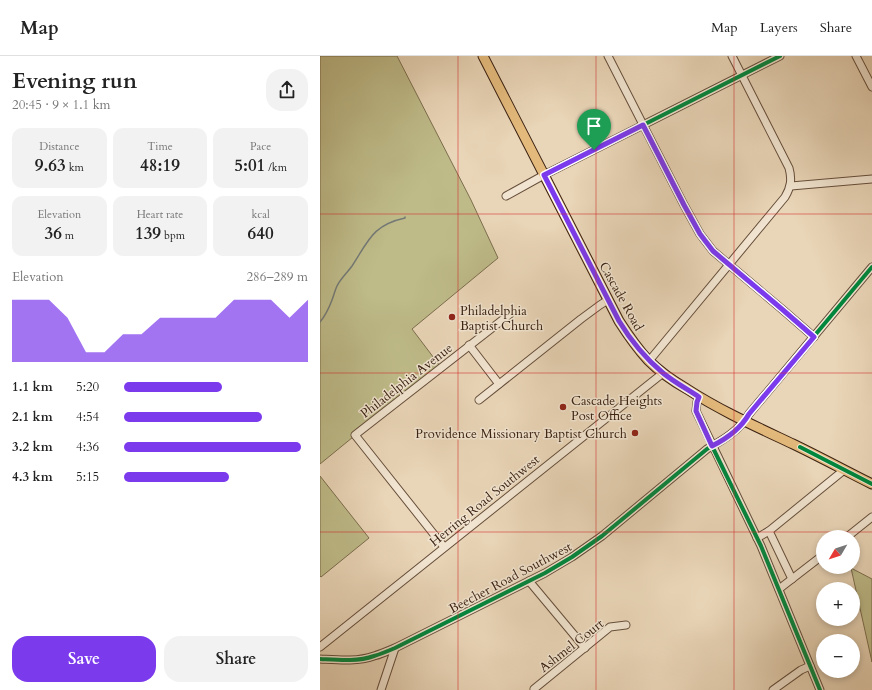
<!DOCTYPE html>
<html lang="en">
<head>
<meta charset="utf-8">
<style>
  body { margin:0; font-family:Cardo,serif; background:#f2f2f2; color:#222; height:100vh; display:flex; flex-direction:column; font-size:15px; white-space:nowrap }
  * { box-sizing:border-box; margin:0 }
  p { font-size:13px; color:#767676 }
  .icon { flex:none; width:22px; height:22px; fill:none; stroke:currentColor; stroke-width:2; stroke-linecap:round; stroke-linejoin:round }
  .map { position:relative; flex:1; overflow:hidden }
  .drawer { display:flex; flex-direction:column; background:#fff; width:320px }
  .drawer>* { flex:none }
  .needle { width:26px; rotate:231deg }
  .fabs { position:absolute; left:496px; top:474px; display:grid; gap:8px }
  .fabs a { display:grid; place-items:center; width:44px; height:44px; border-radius:50%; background:#fff; box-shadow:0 2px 6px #0003; font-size:20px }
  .pin { position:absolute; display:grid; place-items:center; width:34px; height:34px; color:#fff; margin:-41px -17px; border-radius:50% 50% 50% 0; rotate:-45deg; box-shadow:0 0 4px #0007 }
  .pin .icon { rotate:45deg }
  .round { display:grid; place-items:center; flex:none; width:42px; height:42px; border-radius:16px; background:#f2f2f2 }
  .head { display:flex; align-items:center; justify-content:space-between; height:68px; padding:0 12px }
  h1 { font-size:22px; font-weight:700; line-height:30px }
  .figures { display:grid; grid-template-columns:repeat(3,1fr); gap:6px; height:68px; padding:4px 12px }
  .figures div { display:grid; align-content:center; border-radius:10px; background:#f2f2f2; text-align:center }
  .figures b { font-size:17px; font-weight:700 }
  .figures small { font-size:11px; font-weight:400 }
  .figures p { font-size:11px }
  .chart { height:112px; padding:8px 12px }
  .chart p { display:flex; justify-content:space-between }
  .chart svg { width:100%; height:72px; margin-top:4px; fill:#7c3aed; opacity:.7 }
  .button { display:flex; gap:8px; margin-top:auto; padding:8px 12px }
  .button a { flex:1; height:46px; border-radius:16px; background:#7c3aed; color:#fff; font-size:16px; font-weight:700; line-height:46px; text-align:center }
  .button a+a { background:#f2f2f2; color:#222 }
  ul { padding:0 12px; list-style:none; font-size:13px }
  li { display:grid; grid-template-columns:64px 48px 1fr; align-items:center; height:30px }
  li i { height:10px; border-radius:5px; background:#7c3aed }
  header { display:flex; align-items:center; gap:24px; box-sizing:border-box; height:56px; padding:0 20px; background:#fff; border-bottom:1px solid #e0e0e0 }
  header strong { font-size:19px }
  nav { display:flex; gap:22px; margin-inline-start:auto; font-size:14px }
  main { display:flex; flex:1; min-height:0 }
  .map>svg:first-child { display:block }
  .green { fill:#bebb89; stroke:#7c6e4e }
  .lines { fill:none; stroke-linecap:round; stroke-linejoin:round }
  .stream { stroke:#747a76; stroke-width:1.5 }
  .minor-casing { stroke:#664e3b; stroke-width:9 }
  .major-casing { stroke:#3a2112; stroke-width:11 }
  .minor { stroke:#f1e4d0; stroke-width:7 }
  .major { stroke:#e4ba7c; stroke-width:9 }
  .cycleway-casing { stroke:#f1e4d0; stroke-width:6 }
  .cycleway { stroke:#00873e; stroke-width:4 }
  .route-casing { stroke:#fff; stroke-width:8 }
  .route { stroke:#7c3aed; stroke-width:5 }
  .grid { fill:none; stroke:#d62828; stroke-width:1; stroke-opacity:0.55 }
  .poi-dot { fill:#8f2418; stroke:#f1e4d0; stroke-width:1.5 }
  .labels { text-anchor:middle; stroke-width:3; stroke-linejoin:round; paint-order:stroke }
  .street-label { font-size:13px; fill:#3a2112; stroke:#f1e4d0 }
  .poi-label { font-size:13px; fill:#3a2112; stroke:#f1e4d0; text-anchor:start }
</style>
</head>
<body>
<header>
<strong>Map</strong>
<nav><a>Map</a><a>Layers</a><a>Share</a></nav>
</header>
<main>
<section class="drawer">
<div class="head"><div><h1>Evening run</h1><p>20:45 · 9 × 1.1 km</p></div><a class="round"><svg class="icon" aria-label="share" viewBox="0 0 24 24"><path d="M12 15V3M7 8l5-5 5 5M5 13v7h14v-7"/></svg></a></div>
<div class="figures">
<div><p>Distance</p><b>9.63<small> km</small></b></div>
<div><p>Time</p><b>48:19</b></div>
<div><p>Pace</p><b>5:01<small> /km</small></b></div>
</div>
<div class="figures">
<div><p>Elevation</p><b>36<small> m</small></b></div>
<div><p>Heart rate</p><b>139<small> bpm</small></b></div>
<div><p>kcal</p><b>640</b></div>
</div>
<div class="chart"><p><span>Elevation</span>286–289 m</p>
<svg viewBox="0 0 160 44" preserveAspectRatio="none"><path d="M0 44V6L10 6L20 6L30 17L40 38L50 38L60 27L70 27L80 17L90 17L100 17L110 17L120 6L130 6L140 6L150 17L160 6V44z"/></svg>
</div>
<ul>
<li><b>1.1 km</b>5:20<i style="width:53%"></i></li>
<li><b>2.1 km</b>4:54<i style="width:75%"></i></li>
<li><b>3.2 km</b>4:36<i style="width:96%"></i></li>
<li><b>4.3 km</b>5:15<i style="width:57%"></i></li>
</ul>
<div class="button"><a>Save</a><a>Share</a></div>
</section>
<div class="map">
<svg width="552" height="634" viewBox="0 0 552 634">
  <rect width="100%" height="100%" fill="#e9d5b7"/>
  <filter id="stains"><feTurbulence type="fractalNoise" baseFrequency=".005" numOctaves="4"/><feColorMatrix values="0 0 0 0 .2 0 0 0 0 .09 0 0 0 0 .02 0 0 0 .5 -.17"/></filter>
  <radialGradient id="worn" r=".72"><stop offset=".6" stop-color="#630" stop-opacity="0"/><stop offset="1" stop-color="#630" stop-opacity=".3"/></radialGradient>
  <g class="green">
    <path d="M0 0H77L151 144 178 202 92 273 120 310 0 408Z"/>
    <path d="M0 420 49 482 1 521 0 520Z"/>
    <path d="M531 512 552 523V606Z"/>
  </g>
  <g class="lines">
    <path class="stream" d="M0 266C5 260 9 252 12 244 14 239 15 234 17 230 21 222 27 217 32 210 48 186 52 169 85 162V161"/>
    <g class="minor-casing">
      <g id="minor">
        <path d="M288 0 364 149 380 178 393 195 463 254 494 281"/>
        <path d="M536 0 552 31"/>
        <path d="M471 130 552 123"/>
        <path d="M186 140 224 119 460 0"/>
        <path d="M149 289 179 328"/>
        <path d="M329 305 465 141C471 131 472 123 469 112L412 0"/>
        <path d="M379 341 377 346 376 355 441 490 500 634"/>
        <path d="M159 344 261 263 280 249 288 244"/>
        <path d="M449 475 472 523"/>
        <path d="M527 481 552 461"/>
        <path d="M437 482 449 475 524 414"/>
        <path d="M124 491 35 379 190 258"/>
        <path d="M209 525 265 592"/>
        <path d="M459 533 503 499"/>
        <path d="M0 591 343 317"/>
        <path d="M0 603C18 604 37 606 54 600 61 598 68 595 75 592L225 517 252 501 282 480 387 393C403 384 420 374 429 358L552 211"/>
        <path d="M214 633 290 571 306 569"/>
        <path d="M61 634 75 592"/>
        <path d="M453 634 481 614 490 610"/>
      </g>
    </g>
    <g class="major-casing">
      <path id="major" d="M163 0 299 265C308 279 317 292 328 304 340 316 353 325 367 333 401 355 437 371 473 388 500 401 526 415 552 428"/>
    </g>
    <use href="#minor" class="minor"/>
    <use href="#major" class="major"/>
    <g class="cycleway-casing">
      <g id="cycleway">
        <path d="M224 119 460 0"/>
        <path d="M392 390 441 490 500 634"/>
        <path d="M480 391 552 428"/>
        <path d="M0 603C18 604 37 606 54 600 61 598 68 595 75 592L225 517 252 501 282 480 387 393C403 384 420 374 429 358L552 211"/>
      </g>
    </g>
    <use href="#cycleway" class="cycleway"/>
  </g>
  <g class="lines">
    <g class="route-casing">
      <path id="route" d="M323 69 364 149 380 178 393 195 463 254 494 281 429 358C421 372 406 383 392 390L376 355 377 346 379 341C367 333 354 326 343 317 325 302 311 285 299 265L224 119Z"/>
    </g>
    <use href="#route" class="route"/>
  </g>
  <path class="grid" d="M138 0V634M276 0V634M414 0V634M0 158H552M0 317H552M0 476H552"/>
  <g class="poi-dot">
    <circle cx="132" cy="261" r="4"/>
    <circle cx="243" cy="351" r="4"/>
    <circle cx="315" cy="377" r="4"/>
  </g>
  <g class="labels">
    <g class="street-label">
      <text transform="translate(302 240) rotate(61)" y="5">Cascade Road</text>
      <text transform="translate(86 324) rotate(-38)" y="5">Philadelphia Avenue</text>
      <text transform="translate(164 444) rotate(-39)" y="5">Herring Road Southwest</text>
      <text transform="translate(190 521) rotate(-28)" y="5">Beecher Road Southwest</text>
      <text transform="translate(251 589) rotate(-38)" y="5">Ashmel Court</text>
    </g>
    <g class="poi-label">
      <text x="140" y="259">Philadelphia<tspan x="140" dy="15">Baptist Church</tspan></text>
      <text x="251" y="349">Cascade Heights<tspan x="251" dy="15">Post Office</tspan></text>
      <text x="307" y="382" text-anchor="end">Providence Missionary Baptist Church</text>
    </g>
  </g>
  <rect width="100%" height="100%" filter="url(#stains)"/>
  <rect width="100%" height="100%" fill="url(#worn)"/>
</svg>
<div class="fabs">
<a><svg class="needle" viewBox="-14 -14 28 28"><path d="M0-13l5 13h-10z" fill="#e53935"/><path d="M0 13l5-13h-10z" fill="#767676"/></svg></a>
<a>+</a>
<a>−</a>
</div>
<div class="pin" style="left:274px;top:94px;background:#1e9e55"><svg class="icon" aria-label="arrive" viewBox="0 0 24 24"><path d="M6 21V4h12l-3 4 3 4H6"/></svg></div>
</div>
</main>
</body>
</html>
